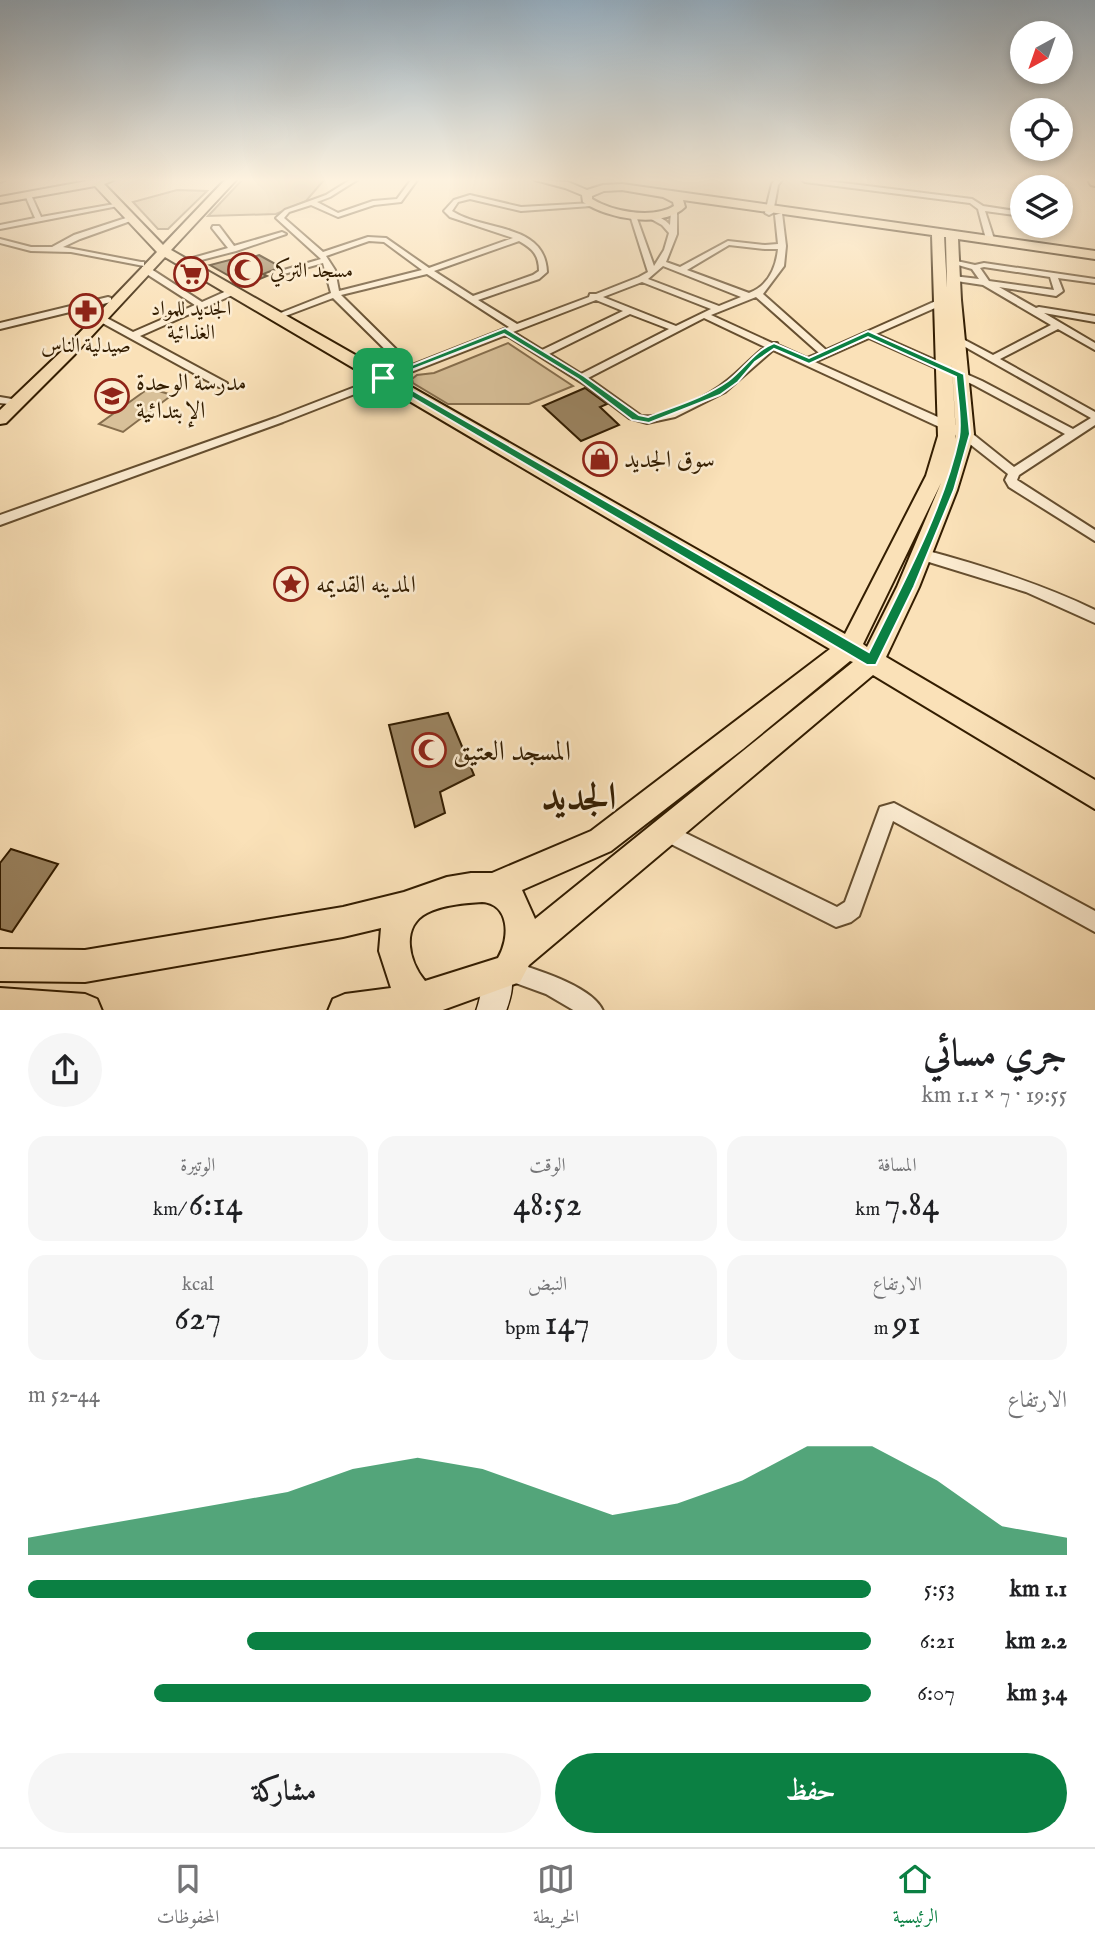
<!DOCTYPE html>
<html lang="ar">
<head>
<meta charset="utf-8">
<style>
  body { margin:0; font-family:"IM FELL English",Amiri,serif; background:#f6f6f6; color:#202124; direction:rtl; height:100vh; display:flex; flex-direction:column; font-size:26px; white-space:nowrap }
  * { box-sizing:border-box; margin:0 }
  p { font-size:23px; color:#757577 }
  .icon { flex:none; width:38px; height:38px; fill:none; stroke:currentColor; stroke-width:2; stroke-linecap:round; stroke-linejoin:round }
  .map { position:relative; height:1010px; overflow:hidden; direction:ltr }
  .details { display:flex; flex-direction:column; background:#fff; flex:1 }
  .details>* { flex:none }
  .needle { width:46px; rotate:220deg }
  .buttons { position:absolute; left:1010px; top:21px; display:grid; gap:14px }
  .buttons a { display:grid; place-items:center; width:63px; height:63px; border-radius:50%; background:#fff; box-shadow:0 4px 10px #0003; font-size:35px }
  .pin { position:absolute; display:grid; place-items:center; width:60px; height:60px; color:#fff; margin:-30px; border-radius:14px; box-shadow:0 4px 10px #0006 }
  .round { display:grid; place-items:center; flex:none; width:74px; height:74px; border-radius:37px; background:#f6f6f6 }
  .summary { display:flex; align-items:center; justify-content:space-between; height:119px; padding:0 28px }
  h1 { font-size:38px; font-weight:600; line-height:52px }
  .stats { display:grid; grid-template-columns:repeat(3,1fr); gap:10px; height:119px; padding:7px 28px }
  .stats div { display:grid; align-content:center; border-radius:18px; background:#f6f6f6; text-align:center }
  .stats b { font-size:35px; font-weight:600 }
  .stats small { font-size:19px; font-weight:400 }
  .stats p { font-size:19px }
  .chart { height:196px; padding:14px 28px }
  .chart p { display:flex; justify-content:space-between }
  .chart svg { width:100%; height:126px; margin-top:7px; fill:#0b8043; opacity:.7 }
  .action { display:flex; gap:14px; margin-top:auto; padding:14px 28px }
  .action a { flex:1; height:80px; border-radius:42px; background:#0b8043; color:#fff; font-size:28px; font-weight:600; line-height:80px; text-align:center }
  .action a+a { background:#f6f6f6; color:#202124 }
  ul { padding:0 28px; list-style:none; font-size:23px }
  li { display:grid; grid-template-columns:112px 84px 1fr; align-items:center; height:52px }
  li i { height:18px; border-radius:9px; background:#0b8043 }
  .menu { display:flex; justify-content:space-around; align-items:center; height:98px; border-top:2px solid #e0e0e0; background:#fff; font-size:19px; color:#757577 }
  .menu a { display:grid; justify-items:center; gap:4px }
  .menu .on { color:#0b8043 }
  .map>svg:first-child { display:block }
  .green { fill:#d8c099; stroke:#866e4d; stroke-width:2 }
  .building { fill:#9a8360; stroke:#331d01; stroke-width:2 }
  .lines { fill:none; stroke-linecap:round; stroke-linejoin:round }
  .street-casing { stroke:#654e2f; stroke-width:4 }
  .secondary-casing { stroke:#331d01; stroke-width:3 }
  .primary-casing { stroke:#331d01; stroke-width:4 }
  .street { fill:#fcecd1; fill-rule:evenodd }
  .secondary { fill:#fcecd1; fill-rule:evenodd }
  .primary { fill:#fae1b8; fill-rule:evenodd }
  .route { fill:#0b8043; stroke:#fff; stroke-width:2; fill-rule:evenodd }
  .labels { text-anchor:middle; stroke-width:5; stroke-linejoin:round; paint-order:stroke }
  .far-poi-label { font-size:21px; fill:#331d01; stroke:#fcecd1 }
  .poi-label { font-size:24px; fill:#331d01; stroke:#fcecd1; text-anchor:start }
  .near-poi-label { font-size:28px; fill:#331d01; stroke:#fcecd1; text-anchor:start }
  .near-district-label { font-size:38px; font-weight:bold; fill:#331d01; stroke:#fcecd1 }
</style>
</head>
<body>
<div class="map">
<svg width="1095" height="1011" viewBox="0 0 1095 1011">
  <rect width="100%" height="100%" fill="#fae1b8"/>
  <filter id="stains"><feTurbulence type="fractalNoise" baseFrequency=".00286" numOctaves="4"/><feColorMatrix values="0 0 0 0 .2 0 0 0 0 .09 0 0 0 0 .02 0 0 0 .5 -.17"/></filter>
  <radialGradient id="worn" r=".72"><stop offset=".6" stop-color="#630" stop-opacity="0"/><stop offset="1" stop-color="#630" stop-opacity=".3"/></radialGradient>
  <g class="green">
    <path d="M242 180H324L306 201 276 214 208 216Z"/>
    <path d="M177 190 207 191 168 229H158L133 202Z"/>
    <path d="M508 343 573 386 529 404H448L413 383 412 379 417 375 434 373Z"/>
    <path d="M149 388 172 395 123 432 99 424Z"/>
  </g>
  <g class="building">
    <path d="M259 255 281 267 263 274 267 276 245 285 210 265 237 258 243 261Z"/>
    <path d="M585 388 607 404 600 407 619 425 581 441 543 406Z"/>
    <path d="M448 713 474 775 440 792 445 813 415 827 389 725Z"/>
    <path d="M11 849 58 864 12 932 0 929V863Z"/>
  </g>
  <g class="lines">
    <g class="street-casing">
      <g id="street">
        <path d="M0 180H5L0 182Z"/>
        <path d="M350 180H357L330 197 317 202 338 213 373 201 397 199 411 180H417L401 202 374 205 338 217 311 205 289 212 284 218 323 252 368 237 386 238 429 268 513 238 450 217 444 211 454 200 470 195 521 207 593 203 594 204 591 206 521 211 470 199 458 202 452 211C483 232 545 222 547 272L539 279 478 300 517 324 589 297 590 294H596L639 277 648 272 629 212 635 213 654 266 664 250 669 233 662 225 644 215C651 211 665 219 670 225L671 211 677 210V234L666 262 680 267 728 241 765 245 778 244 775 215 782 213 786 246 784 266 763 294 826 350 938 300H944V304L876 334 982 381 1073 429 1091 418 953 340 955 338H961L993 355 1051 325 983 285 950 280 949 278 953 276 979 279 972 269 948 262 952 260 975 265 984 263 1095 279V283L1058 278 1063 291 1056 296 999 287 1036 308 1039 307 1095 316V322L1044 313 1095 343V350L1058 329 1000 359 1095 412V425L1019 475 1017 480 1095 530V541L1009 487 1005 480 1008 474 961 437 773 350 725 392 675 417 647 423 629 418 584 384 506 335 283 422 0 525V515L275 418 404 368 333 298 280 318 273 316 331 293 323 263 284 274V270L321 259 276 218 285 210 326 195ZM369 241 384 242 422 270 339 291 335 270 326 256ZM519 241C533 249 539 255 539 271L533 275 473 296 434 271ZM729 245 765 249H778C776 268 768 286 749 293L687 270ZM663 266 741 297 719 306 648 279ZM984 267 1050 277 1054 290 989 281 980 268ZM427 274 509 327 412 365 341 295ZM642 282 711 309 676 326 603 297ZM756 297 819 353 807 358 778 345 777 343H772L711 315ZM596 300 623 311 542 350 513 332ZM630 314 669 329 581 374 549 354ZM704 318 765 347C752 357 741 370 728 380 710 395 665 419 641 416L588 378ZM869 338 974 385 1065 434 1014 467 969 431 815 362Z"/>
        <path d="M775 180H782L778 185 773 213 769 215 765 213 772 184Z"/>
        <path d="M802 180H819L972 199 983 206 1022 212V216L985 211 994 239 990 241 986 239 978 209 970 203 805 182Z"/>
        <path d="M1040 180H1046L1048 187H1042Z"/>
        <path d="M28 193 31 195 41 217 120 203 123 205 0 229V225L35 218 25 195Z"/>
        <path d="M129 217 136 219 80 239 63 247 141 262H144V266L71 252 31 251 0 243V239L31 247H52L74 235Z"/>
        <path d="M213 226H219L234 246 282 232 286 234 236 251 182 265V261L228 248 212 228Z"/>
        <path d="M142 267H148L202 302 231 289H237V293L140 336 227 383V387H219L97 320V316H103L133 332 195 305 142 271Z"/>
        <path d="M108 297 111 298V302L0 329V323Z"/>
        <path d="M0 397 12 399 13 401 8 404 0 403Z"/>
        <path d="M921 549C981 565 1039 583 1095 610V623L1026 592 916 558 914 554 916 550Z"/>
        <path d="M894 803 1095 911V932L893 821 859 916 851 922 836 927 659 838 656 832 659 826 665 823 671 826 837 907 845 902 880 807Z"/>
        <path d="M509 961C534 969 593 986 603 1011H575L546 994 502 978 499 971 502 964Z"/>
      </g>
    </g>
    <g class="secondary-casing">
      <path id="secondary" d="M498 961 508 966C515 982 512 994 506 1011H476C482 995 482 980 488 966Z"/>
    </g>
    <g class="primary-casing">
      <g id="primary">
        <path d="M93 180H114L104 184 163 245 225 180H236L171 250 845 634 926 476 938 436 932 235 683 200 685 207C662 229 608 219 583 202L582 195 565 188 535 180 568 182 587 190 603 185 622 184 1095 251V259L958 239 961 300 974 434 957 490 919 587 886 657 1095 780V809L873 675 529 965 520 982 440 1011H328L333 999 345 994 391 988 379 951 381 928 343 937 85 982 0 981V949L85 950 343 907 404 892 447 877 471 873H492L591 831 830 649 165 257 75 354 6 423 0 424V410L65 348 157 252 95 186 0 203V197ZM622 190 663 197 673 202 674 206C653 219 613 212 592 199V196L604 191ZM944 237H946L947 288ZM951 350 956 434 955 439 956 436ZM941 483 897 587 867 647 863 644ZM850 661 853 662 535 919 522 890 611 851 743 749ZM482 902C510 904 510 938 498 958L425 981C409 962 400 927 427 913 442 905 465 903 482 902Z"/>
        <path d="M1088 180H1095V186L1091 185Z"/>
        <path d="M0 988 85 994 97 999 102 1011H0Z"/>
      </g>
    </g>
    <use href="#street" class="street"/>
    <use href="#secondary" class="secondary"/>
    <use href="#primary" class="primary"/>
  </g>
  <linearGradient id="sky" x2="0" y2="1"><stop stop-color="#94abbc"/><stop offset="0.56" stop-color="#fdf2df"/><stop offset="1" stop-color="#fdf2df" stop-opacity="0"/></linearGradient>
  <rect width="1095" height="321" fill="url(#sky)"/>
  <path class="route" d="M505 328 584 376 639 415 648 417C675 406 704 398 728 381 744 369 754 351 774 343L809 358 868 331 964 374 970 434 954 490 914 587 876 665H867L379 378ZM504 334 578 379 632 420 649 423 720 395 738 382 755 362 774 349 809 364 868 337 956 377C957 396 962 419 959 437 944 508 901 587 869 652L391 378Z"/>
  <defs>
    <g id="mosque-ring" transform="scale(1.75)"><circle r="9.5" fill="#fcecd1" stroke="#8f2418" stroke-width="1.5"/><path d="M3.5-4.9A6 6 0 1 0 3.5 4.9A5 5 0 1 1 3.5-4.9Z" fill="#8f2418"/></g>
    <g id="supermarket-ring" transform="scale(1.75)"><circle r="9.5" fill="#fcecd1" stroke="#8f2418" stroke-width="1.5"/><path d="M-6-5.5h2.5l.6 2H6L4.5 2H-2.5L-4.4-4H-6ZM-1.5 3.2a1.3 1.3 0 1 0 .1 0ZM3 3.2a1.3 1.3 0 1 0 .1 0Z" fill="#8f2418"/></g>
    <g id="pharmacy-ring" transform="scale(1.75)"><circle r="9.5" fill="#fcecd1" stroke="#8f2418" stroke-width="1.5"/><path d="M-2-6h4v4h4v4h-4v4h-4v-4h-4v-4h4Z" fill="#8f2418"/></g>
    <g id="school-ring" transform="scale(1.75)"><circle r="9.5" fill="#fcecd1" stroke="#8f2418" stroke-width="1.5"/><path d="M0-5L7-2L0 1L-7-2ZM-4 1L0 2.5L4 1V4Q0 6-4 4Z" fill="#8f2418"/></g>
    <g id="shop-ring" transform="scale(1.75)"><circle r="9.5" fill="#fcecd1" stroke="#8f2418" stroke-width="1.5"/><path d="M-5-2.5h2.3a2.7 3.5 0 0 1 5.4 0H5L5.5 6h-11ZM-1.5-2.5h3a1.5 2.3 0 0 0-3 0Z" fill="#8f2418"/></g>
    <g id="sight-ring" transform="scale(1.75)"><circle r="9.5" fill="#fcecd1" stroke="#8f2418" stroke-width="1.5"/><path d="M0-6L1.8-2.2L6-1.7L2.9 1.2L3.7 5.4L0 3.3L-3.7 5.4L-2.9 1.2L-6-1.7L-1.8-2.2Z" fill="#8f2418"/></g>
  </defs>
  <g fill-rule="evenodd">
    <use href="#mosque-ring" x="245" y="270"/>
    <use href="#supermarket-ring" x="191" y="274"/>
    <use href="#pharmacy-ring" x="86" y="311"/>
    <use href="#school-ring" x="112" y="396"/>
    <use href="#shop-ring" x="600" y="459"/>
    <use href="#sight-ring" x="291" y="584"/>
    <use href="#mosque-ring" x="429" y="750"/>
  </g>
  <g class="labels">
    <g class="far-poi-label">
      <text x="270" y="277" text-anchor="start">مسجد التركي</text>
      <text x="191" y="315">الجديد للمواد<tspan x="191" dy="24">الغذائية</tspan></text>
      <text x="86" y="352">صيدلية الناس</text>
    </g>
    <g class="poi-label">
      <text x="136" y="390">مدرسة الوحدة<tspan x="136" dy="28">الإبتدائية</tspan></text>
      <text x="624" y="467">سوق الجديد</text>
      <text x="316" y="592">المدينه القديمه</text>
    </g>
    <g class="near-poi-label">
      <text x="453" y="760">المسجد العتيق</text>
    </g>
    <g class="near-district-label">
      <text x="579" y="809">الجديد</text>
    </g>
  </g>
  <rect width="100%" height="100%" filter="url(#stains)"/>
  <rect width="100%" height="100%" fill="url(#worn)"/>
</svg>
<div class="buttons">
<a><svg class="needle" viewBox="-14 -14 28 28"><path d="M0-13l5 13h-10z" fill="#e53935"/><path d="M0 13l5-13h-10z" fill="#757577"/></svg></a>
<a><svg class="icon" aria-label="locate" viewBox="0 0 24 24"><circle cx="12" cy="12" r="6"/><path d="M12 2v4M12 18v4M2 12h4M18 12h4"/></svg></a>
<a><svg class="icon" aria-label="layers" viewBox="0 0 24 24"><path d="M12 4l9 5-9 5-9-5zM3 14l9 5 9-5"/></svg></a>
</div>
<div class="pin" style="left:383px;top:378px;background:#1e9e55"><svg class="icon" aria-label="arrive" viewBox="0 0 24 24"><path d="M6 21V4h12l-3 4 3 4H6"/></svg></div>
</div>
<section class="details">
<div class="summary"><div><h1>جري مسائي</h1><p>19:55 · 7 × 1.1 km</p></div><a class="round"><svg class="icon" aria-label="share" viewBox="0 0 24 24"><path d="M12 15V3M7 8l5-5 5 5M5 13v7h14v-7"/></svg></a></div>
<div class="stats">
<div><p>المسافة</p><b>7.84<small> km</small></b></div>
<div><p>الوقت</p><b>48:52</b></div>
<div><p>الوتيرة</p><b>6:14<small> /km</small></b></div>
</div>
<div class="stats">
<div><p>الارتفاع</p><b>91<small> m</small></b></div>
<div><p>النبض</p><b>147<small> bpm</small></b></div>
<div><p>kcal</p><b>627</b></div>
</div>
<div class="chart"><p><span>الارتفاع</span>44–52 m</p>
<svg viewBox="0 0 160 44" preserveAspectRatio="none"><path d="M0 44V38L10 34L20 30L30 26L40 22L50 14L60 10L70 14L80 22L90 30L100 26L110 18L120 6L130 6L140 18L150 34L160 38V44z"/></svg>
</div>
<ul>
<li><b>1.1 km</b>5:53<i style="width:100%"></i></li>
<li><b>2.2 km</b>6:21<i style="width:74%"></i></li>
<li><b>3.4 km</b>6:07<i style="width:85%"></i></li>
</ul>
<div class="action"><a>حفظ</a><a>مشاركة</a></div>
</section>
<nav class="menu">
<a class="on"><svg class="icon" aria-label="home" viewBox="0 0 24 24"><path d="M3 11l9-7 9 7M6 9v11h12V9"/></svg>الرئيسية</a>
<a><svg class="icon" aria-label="map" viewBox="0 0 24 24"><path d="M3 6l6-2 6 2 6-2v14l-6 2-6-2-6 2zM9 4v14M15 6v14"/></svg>الخريطة</a>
<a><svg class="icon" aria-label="saved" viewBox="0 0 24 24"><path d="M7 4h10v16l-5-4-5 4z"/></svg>المحفوظات</a>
</nav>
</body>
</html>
